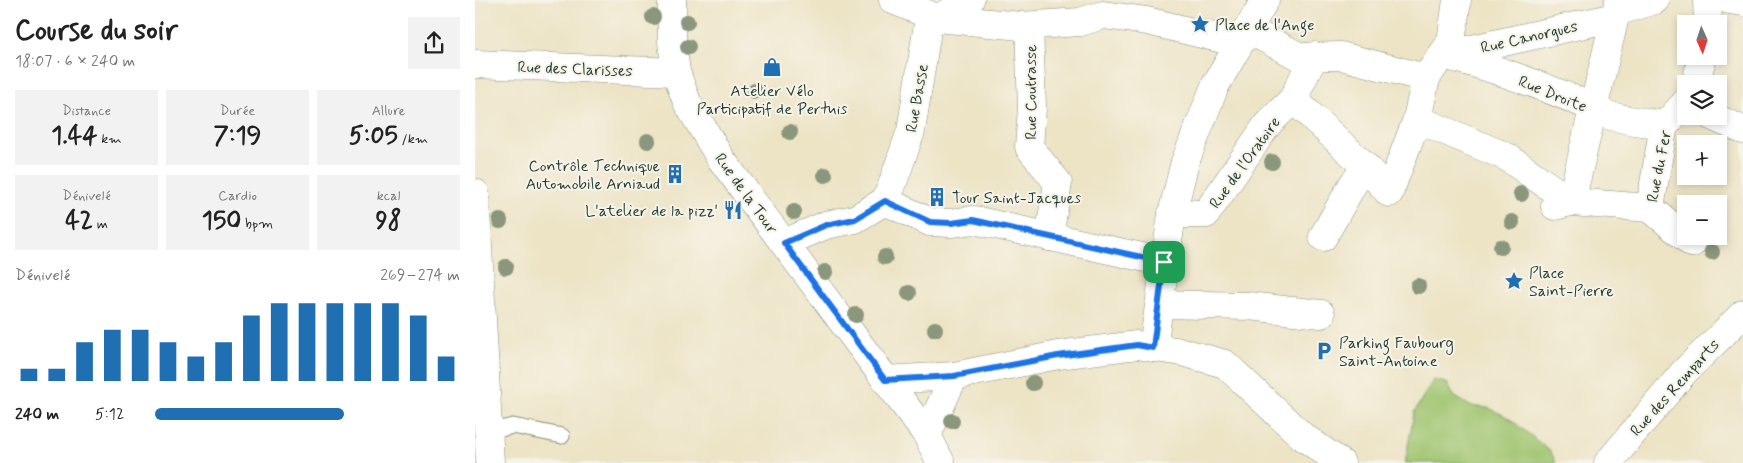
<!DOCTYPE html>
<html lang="fr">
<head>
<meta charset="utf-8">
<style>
  body { margin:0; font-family:Mynerve,sans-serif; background:#f2f2f2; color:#222; height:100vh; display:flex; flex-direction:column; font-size:19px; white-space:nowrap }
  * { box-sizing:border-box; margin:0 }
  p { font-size:16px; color:#767676 }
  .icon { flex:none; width:28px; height:28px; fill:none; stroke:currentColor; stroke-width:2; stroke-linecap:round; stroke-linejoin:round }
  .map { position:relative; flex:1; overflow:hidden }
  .details { display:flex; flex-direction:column; background:#fff; width:475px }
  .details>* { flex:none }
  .needle { width:32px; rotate:177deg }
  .buttons { position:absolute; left:1202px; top:15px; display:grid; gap:10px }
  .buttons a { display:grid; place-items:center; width:50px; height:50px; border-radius:0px; background:#fff; box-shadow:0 2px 8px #0003; font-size:25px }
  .pin { position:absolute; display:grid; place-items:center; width:42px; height:42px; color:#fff; margin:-21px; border-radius:10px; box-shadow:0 2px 8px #0006 }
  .round { display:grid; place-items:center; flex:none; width:52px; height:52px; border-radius:0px; background:#f2f2f2 }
  .head { display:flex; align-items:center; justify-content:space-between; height:85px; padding:0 15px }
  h1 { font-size:28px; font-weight:700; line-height:38px }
  .metrics { display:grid; grid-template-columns:repeat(3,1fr); gap:8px; height:85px; padding:5px 15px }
  .metrics div { display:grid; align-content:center; border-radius:0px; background:#f2f2f2; text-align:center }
  .metrics b { font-size:25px; font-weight:700 }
  .metrics small { font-size:14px; font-weight:400 }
  .metrics p { font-size:14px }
  .chart { height:140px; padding:10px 15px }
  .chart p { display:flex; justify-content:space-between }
  .chart svg { width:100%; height:90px; margin-top:5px; stroke:#1f6fb2; stroke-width:6 }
  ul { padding:0 15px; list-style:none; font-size:16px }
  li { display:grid; grid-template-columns:80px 60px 1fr; align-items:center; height:38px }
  li i { height:12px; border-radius:6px; background:#1f6fb2 }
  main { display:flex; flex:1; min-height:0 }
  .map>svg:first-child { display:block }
  .green { fill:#9fc46e; stroke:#5f8051 }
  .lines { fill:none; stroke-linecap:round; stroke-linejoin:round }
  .lane-casing { stroke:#86907d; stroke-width:17 }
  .street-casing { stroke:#86907d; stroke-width:29 }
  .secondary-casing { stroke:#86907d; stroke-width:29 }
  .lane { stroke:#fff; stroke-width:15 }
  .street { stroke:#fff; stroke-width:28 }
  .secondary { stroke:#fff; stroke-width:28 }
  .tree { fill:#8a977c }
  .route-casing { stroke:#fff; stroke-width:10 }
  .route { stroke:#1a73e8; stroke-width:6 }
  .labels { text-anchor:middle; stroke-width:4; stroke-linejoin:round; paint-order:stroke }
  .poi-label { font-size:16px; fill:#1f3d34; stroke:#f7f3e8; text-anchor:start }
  .street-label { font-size:16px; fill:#1f3d34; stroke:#f7f3e8 }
</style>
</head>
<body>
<main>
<section class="details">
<div class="head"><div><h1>Course du soir</h1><p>18:07 · 6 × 240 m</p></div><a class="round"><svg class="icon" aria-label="share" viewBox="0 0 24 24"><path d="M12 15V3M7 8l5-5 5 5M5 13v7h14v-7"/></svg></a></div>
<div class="metrics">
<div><p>Distance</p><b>1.44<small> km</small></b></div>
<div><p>Durée</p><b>7:19</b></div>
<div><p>Allure</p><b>5:05<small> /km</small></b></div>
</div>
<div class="metrics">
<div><p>Dénivelé</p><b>42<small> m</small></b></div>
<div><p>Cardio</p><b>150<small> bpm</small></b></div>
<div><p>kcal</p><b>98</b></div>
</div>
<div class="chart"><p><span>Dénivelé</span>269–274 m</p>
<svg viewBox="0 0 160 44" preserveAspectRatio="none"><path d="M5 44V38M15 44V38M25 44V25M35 44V19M45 44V19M55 44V25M65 44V32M75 44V25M85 44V12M95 44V6M105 44V6M115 44V6M125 44V6M135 44V6M145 44V12M155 44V32"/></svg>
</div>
<ul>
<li><b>240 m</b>5:12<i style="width:62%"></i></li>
</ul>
</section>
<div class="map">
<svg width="1268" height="463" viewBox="0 0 1268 463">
  <rect width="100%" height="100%" fill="#f7f3e8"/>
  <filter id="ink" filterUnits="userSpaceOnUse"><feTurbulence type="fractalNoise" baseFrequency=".02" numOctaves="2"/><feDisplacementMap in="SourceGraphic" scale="10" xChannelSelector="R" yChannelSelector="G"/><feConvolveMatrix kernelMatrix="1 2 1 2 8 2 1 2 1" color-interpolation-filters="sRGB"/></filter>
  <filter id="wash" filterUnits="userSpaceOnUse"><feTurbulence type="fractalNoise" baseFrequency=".0096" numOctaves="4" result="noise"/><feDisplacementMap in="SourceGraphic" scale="20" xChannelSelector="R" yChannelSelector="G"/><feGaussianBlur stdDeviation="1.12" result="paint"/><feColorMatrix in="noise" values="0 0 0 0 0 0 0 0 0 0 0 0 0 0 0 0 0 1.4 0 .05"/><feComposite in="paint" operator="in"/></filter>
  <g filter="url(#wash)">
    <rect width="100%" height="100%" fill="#ede4c6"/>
    <path class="green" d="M958 380 972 383 979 396 995 406 1014 408 1034 418 1076 452 1081 463H930L939 412Z"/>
  </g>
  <g filter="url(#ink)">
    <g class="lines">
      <g class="lane-casing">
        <path id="lane" d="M13 432 38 426 87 436"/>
      </g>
      <g class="street-casing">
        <g id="street">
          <path d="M418 0 462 18 546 26 605 22 628 15 672 21 764 43"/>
          <path d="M1232 0 1233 24"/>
          <path d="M1254 0 1268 2"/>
          <path d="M1141 12 1180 0"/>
          <path d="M554 26 557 108 554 147 583 183 574 237"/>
          <path d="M772 29 825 57 866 56 951 78"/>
          <path d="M967 55C1013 65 1062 84 1105 102 1114 106 1121 111 1130 114 1149 121 1170 122 1190 125"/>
          <path d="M971 55 1140 17"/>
          <path d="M0 64 201 72"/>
          <path d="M1220 84 1228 56"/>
          <path d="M818 99 891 167 914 193 942 119 951 78 976 42 982 0"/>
          <path d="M1236 116 1268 130"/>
          <path d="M942 119 1032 157 1096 202 1175 208 1217 243"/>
          <path d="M0 193 15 463"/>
          <path d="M410 201 455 222 476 223 499 220 689 262"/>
          <path d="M1080 206 1096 202 1144 0"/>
          <path d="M1175 208 1188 130 1190 125 1211 102"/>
          <path d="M697 214H731L792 125 818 99 839 56"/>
          <path d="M848 237 878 184 891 167"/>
          <path d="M309 243 351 225 380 219 410 201 416 188 436 131 453 24 495 0"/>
          <path d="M685 304 773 306 846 314"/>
          <path d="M678 348 697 214 710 162 740 86 790 0"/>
          <path d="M410 380 479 376 583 355 662 345 707 352 750 364 827 436 866 463"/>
          <path d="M452 435 479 376"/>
          <path d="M1133 463 1209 372 1268 314"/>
        </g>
      </g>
      <g class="secondary-casing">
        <path id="secondary" d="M197 0V42L201 72 212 102 246 159 452 435 466 463"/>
      </g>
      <use href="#lane" class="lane"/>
      <use href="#street" class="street"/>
      <use href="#secondary" class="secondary"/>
    </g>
    <g class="tree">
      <circle cx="178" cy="17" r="8"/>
      <circle cx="212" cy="22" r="8"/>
      <circle cx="213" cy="47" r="8"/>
      <circle cx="280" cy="91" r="8"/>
      <circle cx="315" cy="132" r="8"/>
      <circle cx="173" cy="141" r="8"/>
      <circle cx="797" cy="162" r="8"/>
      <circle cx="350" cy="175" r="8"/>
      <circle cx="1046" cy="194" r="8"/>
      <circle cx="319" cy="212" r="8"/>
      <circle cx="25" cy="221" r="8"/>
      <circle cx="1037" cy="222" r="8"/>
      <circle cx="1026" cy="247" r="8"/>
      <circle cx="1237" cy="252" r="8"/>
      <circle cx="410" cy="257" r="8"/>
      <circle cx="31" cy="267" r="8"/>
      <circle cx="350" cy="272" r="8"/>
      <circle cx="943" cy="286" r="8"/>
      <circle cx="434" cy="293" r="8"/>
      <circle cx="381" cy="315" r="8"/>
      <circle cx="460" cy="329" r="8"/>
      <circle cx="558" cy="383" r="8"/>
      <circle cx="477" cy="421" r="8"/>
    </g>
  </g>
  <g class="lines" filter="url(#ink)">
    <g class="route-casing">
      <path id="route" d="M410 201 455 222 476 223 498 220 689 262 678 348 662 345 583 356 479 376 410 380 309 243 351 225 380 219Z"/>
    </g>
    <use href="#route" class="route"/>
  </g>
  <defs>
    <g id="sight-bare" transform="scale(1.5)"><path d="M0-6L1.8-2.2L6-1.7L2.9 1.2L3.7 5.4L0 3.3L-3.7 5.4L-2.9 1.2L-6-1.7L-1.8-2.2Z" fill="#1f6fb2" stroke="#f7f3e8" stroke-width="2.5" paint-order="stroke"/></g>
    <g id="shop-bare" transform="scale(1.5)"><path d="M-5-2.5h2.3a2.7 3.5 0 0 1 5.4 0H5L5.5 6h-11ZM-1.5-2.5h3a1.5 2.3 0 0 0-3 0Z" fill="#1f6fb2" stroke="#f7f3e8" stroke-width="2.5" paint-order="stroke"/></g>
    <g id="building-bare" transform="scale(1.5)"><path d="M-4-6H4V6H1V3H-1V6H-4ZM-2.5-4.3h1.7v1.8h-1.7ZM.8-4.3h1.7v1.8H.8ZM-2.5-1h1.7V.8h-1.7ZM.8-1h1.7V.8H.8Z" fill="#1f6fb2" stroke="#f7f3e8" stroke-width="2.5" paint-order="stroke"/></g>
    <g id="restaurant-bare" transform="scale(1.5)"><path d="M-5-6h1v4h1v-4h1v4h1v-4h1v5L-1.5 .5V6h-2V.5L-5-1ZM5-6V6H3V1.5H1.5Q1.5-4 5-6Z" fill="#1f6fb2" stroke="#f7f3e8" stroke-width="2.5" paint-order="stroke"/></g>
    <g id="parking-bare" transform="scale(1.5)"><path d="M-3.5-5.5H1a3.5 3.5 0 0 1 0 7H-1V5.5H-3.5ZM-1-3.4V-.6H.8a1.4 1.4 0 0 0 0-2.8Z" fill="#1f6fb2" stroke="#f7f3e8" stroke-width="2.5" paint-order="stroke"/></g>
  </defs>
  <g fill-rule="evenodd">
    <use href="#sight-bare" x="725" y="24"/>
    <use href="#shop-bare" x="297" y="67"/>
    <use href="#building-bare" x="200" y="174"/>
    <use href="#building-bare" x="462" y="197"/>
    <use href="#restaurant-bare" x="258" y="210"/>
    <use href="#sight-bare" x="1039" y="281"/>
    <use href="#parking-bare" x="849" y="351"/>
  </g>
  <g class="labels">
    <g class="poi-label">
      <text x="740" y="30">Place de l'Ange</text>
      <text x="297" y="96" text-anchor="middle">Atelier Vélo<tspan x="297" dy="18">Participatif de Pertuis</tspan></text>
      <text x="185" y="171" text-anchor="end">Contrôle Technique<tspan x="185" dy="18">Automobile Arniaud</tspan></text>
      <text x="477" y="203">Tour Saint-Jacques</text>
      <text x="243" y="216" text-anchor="end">L'atelier de la pizz'</text>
      <text x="1054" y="278">Place<tspan x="1054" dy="18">Saint-Pierre</tspan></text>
      <text x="864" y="348">Parking Faubourg<tspan x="864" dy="18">Saint-Antoine</tspan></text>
    </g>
    <g class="street-label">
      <text transform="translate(1054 36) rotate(-13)" y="6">Rue Canorgues</text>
      <text transform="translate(100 68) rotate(2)" y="6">Rue des Clarisses</text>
      <text transform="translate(555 92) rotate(-90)" y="6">Rue Coutrasse</text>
      <text transform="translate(1078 93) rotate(22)" y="6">Rue Droite</text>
      <text transform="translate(441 98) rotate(-80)" y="6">Rue Basse</text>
      <text transform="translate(769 162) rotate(-54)" y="6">Rue de l'Oratoire</text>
      <text transform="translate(1183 166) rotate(-79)" y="6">Rue du Fer</text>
      <text transform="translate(272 193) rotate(54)" y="6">Rue de la Tour</text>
      <text transform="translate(1199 387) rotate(-48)" y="6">Rue des Remparts</text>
    </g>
  </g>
</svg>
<div class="buttons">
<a><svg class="needle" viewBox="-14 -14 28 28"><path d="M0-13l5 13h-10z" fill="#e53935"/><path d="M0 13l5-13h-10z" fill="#767676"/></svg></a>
<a><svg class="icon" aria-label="layers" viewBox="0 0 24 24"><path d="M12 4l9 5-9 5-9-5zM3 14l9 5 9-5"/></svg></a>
<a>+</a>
<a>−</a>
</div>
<div class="pin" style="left:689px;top:262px;background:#1e9e55"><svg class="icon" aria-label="arrive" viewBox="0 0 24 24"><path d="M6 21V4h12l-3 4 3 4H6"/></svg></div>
</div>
</main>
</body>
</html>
